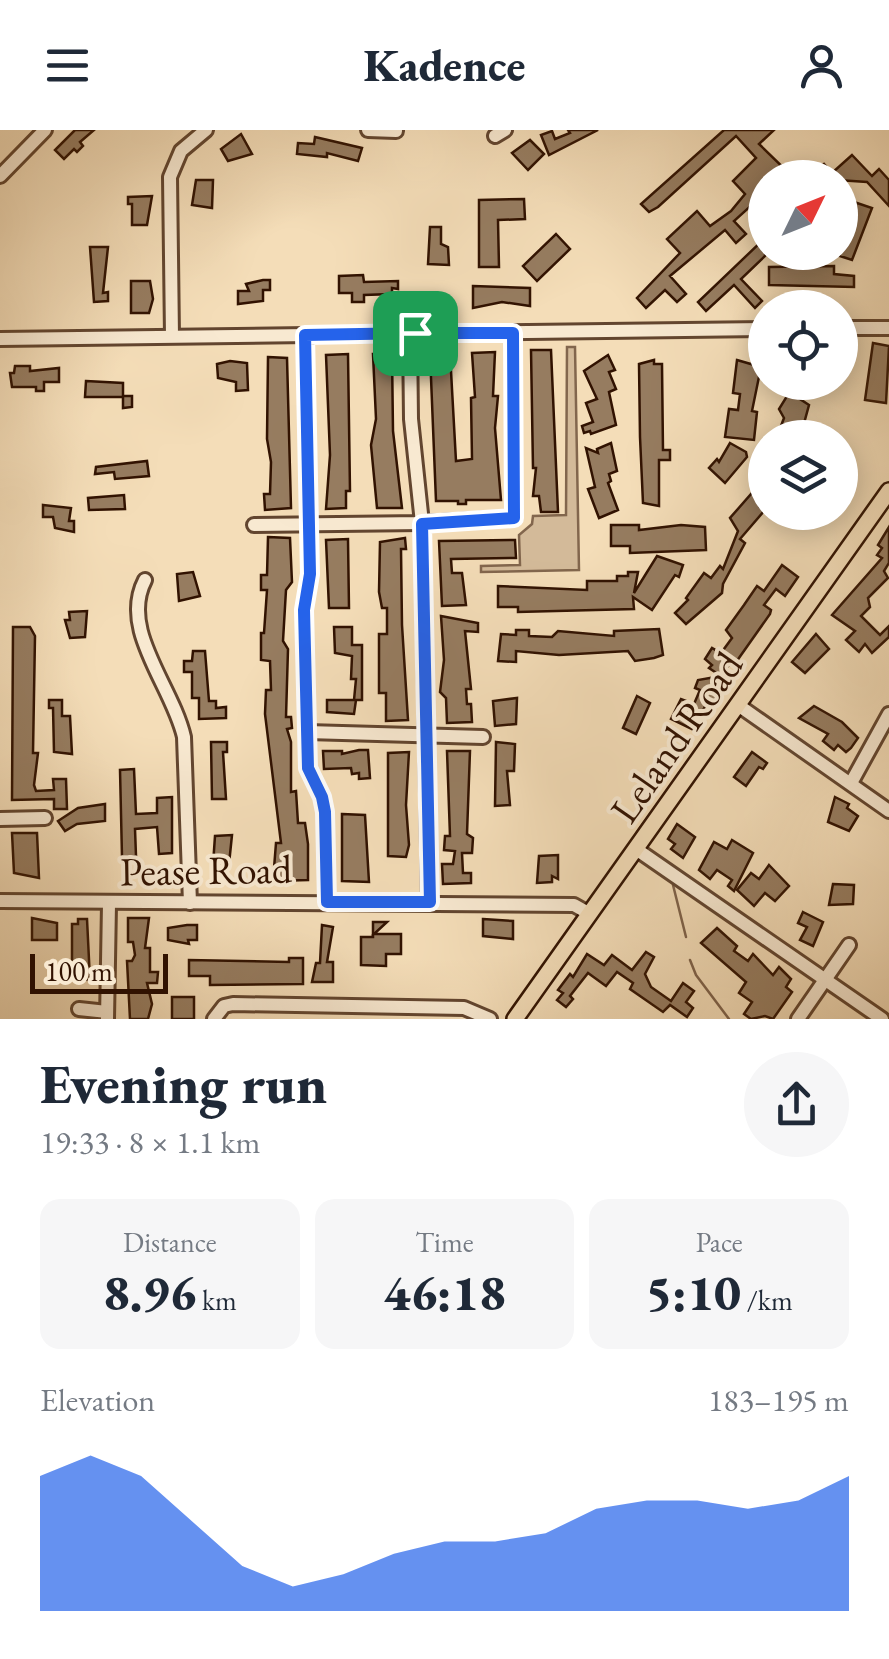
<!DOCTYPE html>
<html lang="en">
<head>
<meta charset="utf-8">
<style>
  body { margin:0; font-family:"EB Garamond",serif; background:#f6f6f7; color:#1f2937; height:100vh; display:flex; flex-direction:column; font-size:38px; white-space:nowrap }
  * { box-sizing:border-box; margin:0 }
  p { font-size:32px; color:#747a83 }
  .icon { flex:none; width:55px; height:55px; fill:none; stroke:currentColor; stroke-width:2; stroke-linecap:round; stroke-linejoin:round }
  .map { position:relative; height:889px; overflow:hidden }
  .details { display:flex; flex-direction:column; background:#fff; flex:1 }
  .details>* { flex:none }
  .needle { width:65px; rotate:47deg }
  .controls { position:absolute; left:748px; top:30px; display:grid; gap:20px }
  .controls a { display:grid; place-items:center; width:110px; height:110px; border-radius:50%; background:#fff; box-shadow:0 5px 25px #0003; font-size:50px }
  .scale { position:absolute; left:30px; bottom:25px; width:138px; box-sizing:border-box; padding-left:10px; border:5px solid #311201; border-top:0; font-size:28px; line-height:35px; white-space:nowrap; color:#311201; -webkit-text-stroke:8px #f8e9d1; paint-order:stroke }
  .pin { position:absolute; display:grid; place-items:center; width:85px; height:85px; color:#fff; margin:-42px; border-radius:20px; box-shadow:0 5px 15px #0006 }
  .round { display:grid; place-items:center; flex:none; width:105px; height:105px; border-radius:52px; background:#f6f6f7 }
  .headline { display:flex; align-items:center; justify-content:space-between; height:170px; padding:0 40px }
  h1 { font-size:55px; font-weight:800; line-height:75px }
  .stats { display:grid; grid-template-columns:repeat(3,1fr); gap:15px; height:170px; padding:10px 40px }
  .stats div { display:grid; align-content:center; border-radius:20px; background:#f6f6f7; text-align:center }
  .stats b { font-size:50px; font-weight:800 }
  .stats small { font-size:28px; font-weight:400 }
  .stats p { font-size:28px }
  .chart { height:280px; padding:20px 40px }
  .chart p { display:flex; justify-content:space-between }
  .chart svg { width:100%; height:180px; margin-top:10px; fill:#2563eb; opacity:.7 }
  header { display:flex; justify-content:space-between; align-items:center; height:130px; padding:0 40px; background:#fff; font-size:45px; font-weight:800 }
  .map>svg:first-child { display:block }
  .green { fill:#d3ba99; stroke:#82664d; stroke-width:2.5 }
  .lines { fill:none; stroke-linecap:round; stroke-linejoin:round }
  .stream { stroke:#7e624a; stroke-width:2.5 }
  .building { fill:#967c60; stroke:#311201; stroke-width:2.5 }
  .minor-casing { stroke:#62452f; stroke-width:18 }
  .major-casing { stroke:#311201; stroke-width:20 }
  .minor { stroke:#f8e9d1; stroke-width:12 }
  .major { stroke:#f4ddb8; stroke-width:15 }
  .route-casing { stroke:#fff; stroke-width:20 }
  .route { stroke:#2563eb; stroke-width:12 }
  .labels { text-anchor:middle; stroke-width:8; stroke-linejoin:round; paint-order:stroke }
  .street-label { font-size:40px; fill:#311201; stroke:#f8e9d1 }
</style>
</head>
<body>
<header><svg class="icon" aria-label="menu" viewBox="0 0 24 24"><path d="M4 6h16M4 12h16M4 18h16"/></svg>Kadence<svg class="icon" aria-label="person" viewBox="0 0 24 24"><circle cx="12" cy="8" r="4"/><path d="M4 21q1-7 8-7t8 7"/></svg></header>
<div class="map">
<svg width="889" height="889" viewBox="0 0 889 889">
  <rect width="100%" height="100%" fill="#f4ddb8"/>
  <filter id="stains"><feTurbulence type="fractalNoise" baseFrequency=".002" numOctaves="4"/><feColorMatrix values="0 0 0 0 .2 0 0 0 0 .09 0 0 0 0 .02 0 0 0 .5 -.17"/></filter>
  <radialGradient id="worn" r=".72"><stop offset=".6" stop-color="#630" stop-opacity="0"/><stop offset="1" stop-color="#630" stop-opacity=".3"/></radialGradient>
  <path class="green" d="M567 217H575L579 440 481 442V436L520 435 519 405 532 394 533 386 566 385Z"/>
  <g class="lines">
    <g class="stream">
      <path d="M677 646 710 600"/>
      <path d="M637 702 669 658"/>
      <path d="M673 755 686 807"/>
      <path d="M690 830 696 845 729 889"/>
    </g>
  </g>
  <g class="building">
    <path d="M75 0H94L80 12 83 16 77 22 74 19 64 29 55 20Z"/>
    <path d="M568 0H598L549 25 541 5 552 1 555 9 570 3Z"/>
    <path d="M724 0H774L759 14 794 48H765V63L734 91 746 104 736 113 725 100 670 146 686 164 677 172 665 160 646 178 637 168 680 123 667 109 697 81 710 96 731 81 745 64 733 51 756 28 736 6 658 77 649 82 641 74Z"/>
    <path d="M241 4 252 24 228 31 221 19Z"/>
    <path d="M315 7 362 18 358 31 327 23V27L297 24 298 13 314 14Z"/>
    <path d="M530 10 544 24 528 40 512 23Z"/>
    <path d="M852 25 872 46 879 39 889 50V76L867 52 807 48 824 34 832 43Z"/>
    <path d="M196 50H213L212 78 192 75Z"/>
    <path d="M152 66 147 95H132V74H128V67Z"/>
    <path d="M524 69 525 89 498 90 499 137H479V70Z"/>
    <path d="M854 72 872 78 852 130 840 126V115Z"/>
    <path d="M430 97H441V114L448 117 449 135 428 134Z"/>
    <path d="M556 104 570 119 537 151 523 136Z"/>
    <path d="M765 108V126L741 149 762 171 755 178 734 155 706 181 698 172Z"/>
    <path d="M90 117H108L103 163 108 162V171L94 172Z"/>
    <path d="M834 136V144L854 146V157L769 155V137Z"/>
    <path d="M363 145 364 152 398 151V159L392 158V164L364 165V172H352V163H339V146Z"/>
    <path d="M263 150H270V160H263V171L238 174V161H249L246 154Z"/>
    <path d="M131 151H150L153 169 149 183H131Z"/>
    <path d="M473 156 530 158V176L502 172 473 178Z"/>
    <path d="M873 213 889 216 886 273 865 270Z"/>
    <path d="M531 220H551L558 382H541L539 366H533L536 338H533Z"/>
    <path d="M495 222 493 266H498L495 298 501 370H466V374H458V371H436L430 223H450L456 331 472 329 471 268 475 267 472 223Z"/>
    <path d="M348 224 350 361H346V378L326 379 330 325 326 225Z"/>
    <path d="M373 224H392L393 301 402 378H377L371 315 376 289Z"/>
    <path d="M608 225 615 240 609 242 616 259 609 262 616 295 591 304 590 301 584 303 582 296 593 292 586 273 597 269 584 241Z"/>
    <path d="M268 227 287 228 291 378 265 380 264 364H270L271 332 267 309Z"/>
    <path d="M654 230V234H662L663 320H670V330H659V376L643 373 640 307 639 234Z"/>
    <path d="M737 230 761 237 752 281 757 282 754 310 725 307 729 279 738 280 740 264 733 263Z"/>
    <path d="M230 231 247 233 248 260 236 261V252L218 248 217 234Z"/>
    <path d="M15 236H30V241L59 238V252H44V261H36V257H12L10 243H14Z"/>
    <path d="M86 251 123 253V266H132V277L123 278V267H85Z"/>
    <path d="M786 252H810L800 269 809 275 800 308H790L779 301 784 288 779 279 789 263 782 259Z"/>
    <path d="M611 313 617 341 609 344 611 351 608 353 618 380 599 388 588 359 595 357 586 318 598 323 597 319Z"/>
    <path d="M730 313 746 322 747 327 725 353 709 338 717 329 719 332Z"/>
    <path d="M147 331 149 346 115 349 114 342 95 344 96 337Z"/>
    <path d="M765 348V370L760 377 764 381 740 409 745 413 723 454 722 463 686 494 675 483 688 470 686 468 704 443 711 448 720 436 723 439 738 401 730 388Z"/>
    <path d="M124 365 125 379 89 380 88 368Z"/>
    <path d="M43 375 71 378 69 391H74V402L55 398 53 387H43Z"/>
    <path d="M611 395H639V400L681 395 705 397 706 420 630 423V416H611Z"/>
    <path d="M889 397V433L884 441 888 448 868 468 870 477 861 486 880 505 889 496V507L872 523 865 514 859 522 846 510 855 501 832 485 882 428 877 425 882 418 878 415Z"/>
    <path d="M268 407 290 408 292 452 286 460 283 511 288 519 286 587H291L292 598 287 599 291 612V662L296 661 298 693H305L308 714V750L273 751 276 713H281L265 584 266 560H271L270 531 261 530V503H264L267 460H261V445H267Z"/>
    <path d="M405 408 406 419H401L402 495 408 590 386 591V563H379V504H387V478H382L379 462 380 412Z"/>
    <path d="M348 409 349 478H329L326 410Z"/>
    <path d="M515 410 516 428 451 429 452 443H462L466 475 442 476 439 411Z"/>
    <path d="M657 426 683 435 679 447 675 445 652 480 633 467 634 479 518 482V477H498V456L587 460V451H617V446H628V442H638L634 463Z"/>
    <path d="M782 435 798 447 785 466 776 459 764 475 771 480 770 484 734 535 731 532 716 554 722 557 716 571 711 576 706 574 694 600 671 589 681 569 694 574 700 560 695 558 698 550 721 546 709 538 712 535 705 529 712 518 721 523 732 508 726 500 744 475 757 456 764 461Z"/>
    <path d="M193 442 200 466 179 471 177 444Z"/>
    <path d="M87 481 85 507 70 508 65 490H70L69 482Z"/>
    <path d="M441 486 478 493V502L465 501 471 559H466L467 574H471L472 592 447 593 446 568 440 562 444 530Z"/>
    <path d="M13 497H30L35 506 33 623H38L34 655 36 661 54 660 53 649H66L67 679H54V669L12 670Z"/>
    <path d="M334 497H352V515H362V570H356L354 584 327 582V570H354L356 549H351L352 526 335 523Z"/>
    <path d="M659 499 663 525 654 528 635 531 628 521 559 525 516 521V532L498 531 501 504 516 505V500H529V506L552 507 558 501 614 506V501Z"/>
    <path d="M816 504 829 519 805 543 792 532Z"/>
    <path d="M193 521H205L209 571H216V578L226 577V588L199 589V568H192V542H184V531H192Z"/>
    <path d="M637 566 650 573 636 604 623 598Z"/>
    <path d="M517 568 516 594 495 596 493 571Z"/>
    <path d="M49 570H62V586H70L72 624 54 622 53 578H49Z"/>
    <path d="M814 576 842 592 858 608 851 618 846 622 838 615 834 620 823 611 828 604 799 588Z"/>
    <path d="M211 612H227V622H223L226 669H212Z"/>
    <path d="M496 612 515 614 514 641H507L510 675 495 676Z"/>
    <path d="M359 620H368L370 648 359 649V643L352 644 351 638 324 639 323 621H342V624Z"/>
    <path d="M447 621H470L467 704 473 708 472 723H462L463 743H471V753L443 754 442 734H453L455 721 444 720 445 706H450Z"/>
    <path d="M409 622 406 675 409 715 406 727 388 726V623Z"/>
    <path d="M752 622 767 633 763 639 759 637 746 656 734 647Z"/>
    <path d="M134 639 136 684 157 683V668L172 667V723L159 724 157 697 135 699 136 726 122 727 120 640Z"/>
    <path d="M835 667 849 674 847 678 858 686 849 701 828 692Z"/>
    <path d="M105 674V691L77 694 65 701 58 691 78 678Z"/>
    <path d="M342 684 365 685 369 752 342 751Z"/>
    <path d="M677 694 695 707 683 728 671 719 675 714 668 709Z"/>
    <path d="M12 703H37L39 748 14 743Z"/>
    <path d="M232 705 229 734 213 735 215 706Z"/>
    <path d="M732 710 753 723 734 761 728 756 732 750 717 740 710 749 699 740 714 712 727 719Z"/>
    <path d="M558 725V749L552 746V752L537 753 539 726Z"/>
    <path d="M769 735 789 756 775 771 765 763 754 776 737 760 751 743 759 749Z"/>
    <path d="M833 754 854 755 853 774 829 775Z"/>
    <path d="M803 782 823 792 813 816 800 810 807 797 798 793Z"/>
    <path d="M32 788 57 793V810H32Z"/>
    <path d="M128 788H149L145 818H150V842H158L157 853H147L152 874 148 889H130L127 831H132L135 825 133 812H128Z"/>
    <path d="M78 789H87L90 850 79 849V844H72V794H78Z"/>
    <path d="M483 789 513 791V809L483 806Z"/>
    <path d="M373 792H387L374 804H401V824H386V836L361 835V807H373Z"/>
    <path d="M187 795H197V810H188L189 814 168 810V798Z"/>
    <path d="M322 795 333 797 327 832H333V852H312L316 833H320Z"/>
    <path d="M717 798 737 816 734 821 748 831 753 824 773 845 779 837 791 849 786 857 792 862 773 889 765 886 751 889 744 884 752 872 739 863 746 852 701 813Z"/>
    <path d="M646 822 654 827 645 844 651 857 671 871 683 853 694 861 686 872 693 878 687 887 670 875 663 882 630 859 633 853 617 842 606 856 588 843 570 866 573 869 566 877 557 870 563 863 558 860 570 844 573 847 587 824 604 835 612 825 632 840Z"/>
    <path d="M289 828H303V854L210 855V846H189V830L289 832Z"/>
    <rect x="172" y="867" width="22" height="22"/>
  </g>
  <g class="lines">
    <g class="minor-casing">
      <g id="minor">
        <path d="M368 0 396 1"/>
        <path d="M495 6 505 0"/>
        <path d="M0 46 45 0"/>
        <path d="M840 198H889"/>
        <path d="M410 203 411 289 422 393 429 772"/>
        <path d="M305 205 310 444 304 480 308 638 322 667 325 682 327 771"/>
        <path d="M172 206 170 47 181 21 206 0"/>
        <path d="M0 209 765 199"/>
        <path d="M254 395 422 393 514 388 513 203"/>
        <path d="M145 450C119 500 172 555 184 607L190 773"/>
        <path d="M738 575 889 681"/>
        <path d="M307 602 483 607"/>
        <path d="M851 653 889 584"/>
        <path d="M0 689 45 688"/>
        <path d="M636 719 882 889"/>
        <path d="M0 771 574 775 590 784"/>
        <path d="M79 879 107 882"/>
        <path d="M107 889 109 774"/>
        <path d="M214 889 224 876 233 874 464 878 490 889"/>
        <path d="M798 889 849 815"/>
      </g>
    </g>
    <g class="major-casing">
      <path id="major" d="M515 889 889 361"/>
    </g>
    <use href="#minor" class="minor"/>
    <use href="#major" class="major"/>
  </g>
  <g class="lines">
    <g class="route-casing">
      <path id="route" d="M415 203H513L514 388 422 394 430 772H327L325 682 322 667 308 638 304 480 310 444 305 205Z"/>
    </g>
    <use href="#route" class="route"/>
  </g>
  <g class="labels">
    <g class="street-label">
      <text transform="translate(676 607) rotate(-55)" y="14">Leland Road</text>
      <text transform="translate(206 740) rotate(-1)" y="14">Pease Road</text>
    </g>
  </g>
  <rect width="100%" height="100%" filter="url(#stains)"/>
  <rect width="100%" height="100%" fill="url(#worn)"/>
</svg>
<div class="controls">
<a><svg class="needle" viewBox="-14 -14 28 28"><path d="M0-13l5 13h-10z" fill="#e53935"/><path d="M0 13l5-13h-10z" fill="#747a83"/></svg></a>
<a><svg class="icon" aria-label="locate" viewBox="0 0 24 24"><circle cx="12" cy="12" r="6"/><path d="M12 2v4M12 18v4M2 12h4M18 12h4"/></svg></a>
<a><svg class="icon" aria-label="layers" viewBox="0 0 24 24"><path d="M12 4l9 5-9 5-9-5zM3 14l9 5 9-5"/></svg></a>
</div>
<div class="scale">100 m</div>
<div class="pin" style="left:415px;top:203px;background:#1e9e55"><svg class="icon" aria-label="arrive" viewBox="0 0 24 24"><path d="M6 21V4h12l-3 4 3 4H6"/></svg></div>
</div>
<section class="details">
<div class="headline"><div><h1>Evening run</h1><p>19:33 · 8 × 1.1 km</p></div><a class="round"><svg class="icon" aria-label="share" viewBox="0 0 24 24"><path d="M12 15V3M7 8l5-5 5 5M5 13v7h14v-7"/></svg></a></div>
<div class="stats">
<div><p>Distance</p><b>8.96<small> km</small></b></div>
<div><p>Time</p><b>46:18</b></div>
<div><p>Pace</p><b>5:10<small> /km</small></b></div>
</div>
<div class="chart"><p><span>Elevation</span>183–195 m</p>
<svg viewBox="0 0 160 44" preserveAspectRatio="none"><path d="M0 44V11L10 6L20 11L30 22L40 33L50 38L60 35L70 30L80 27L90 27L100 25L110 19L120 17L130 17L140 19L150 17L160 11V44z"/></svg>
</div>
</section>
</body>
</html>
